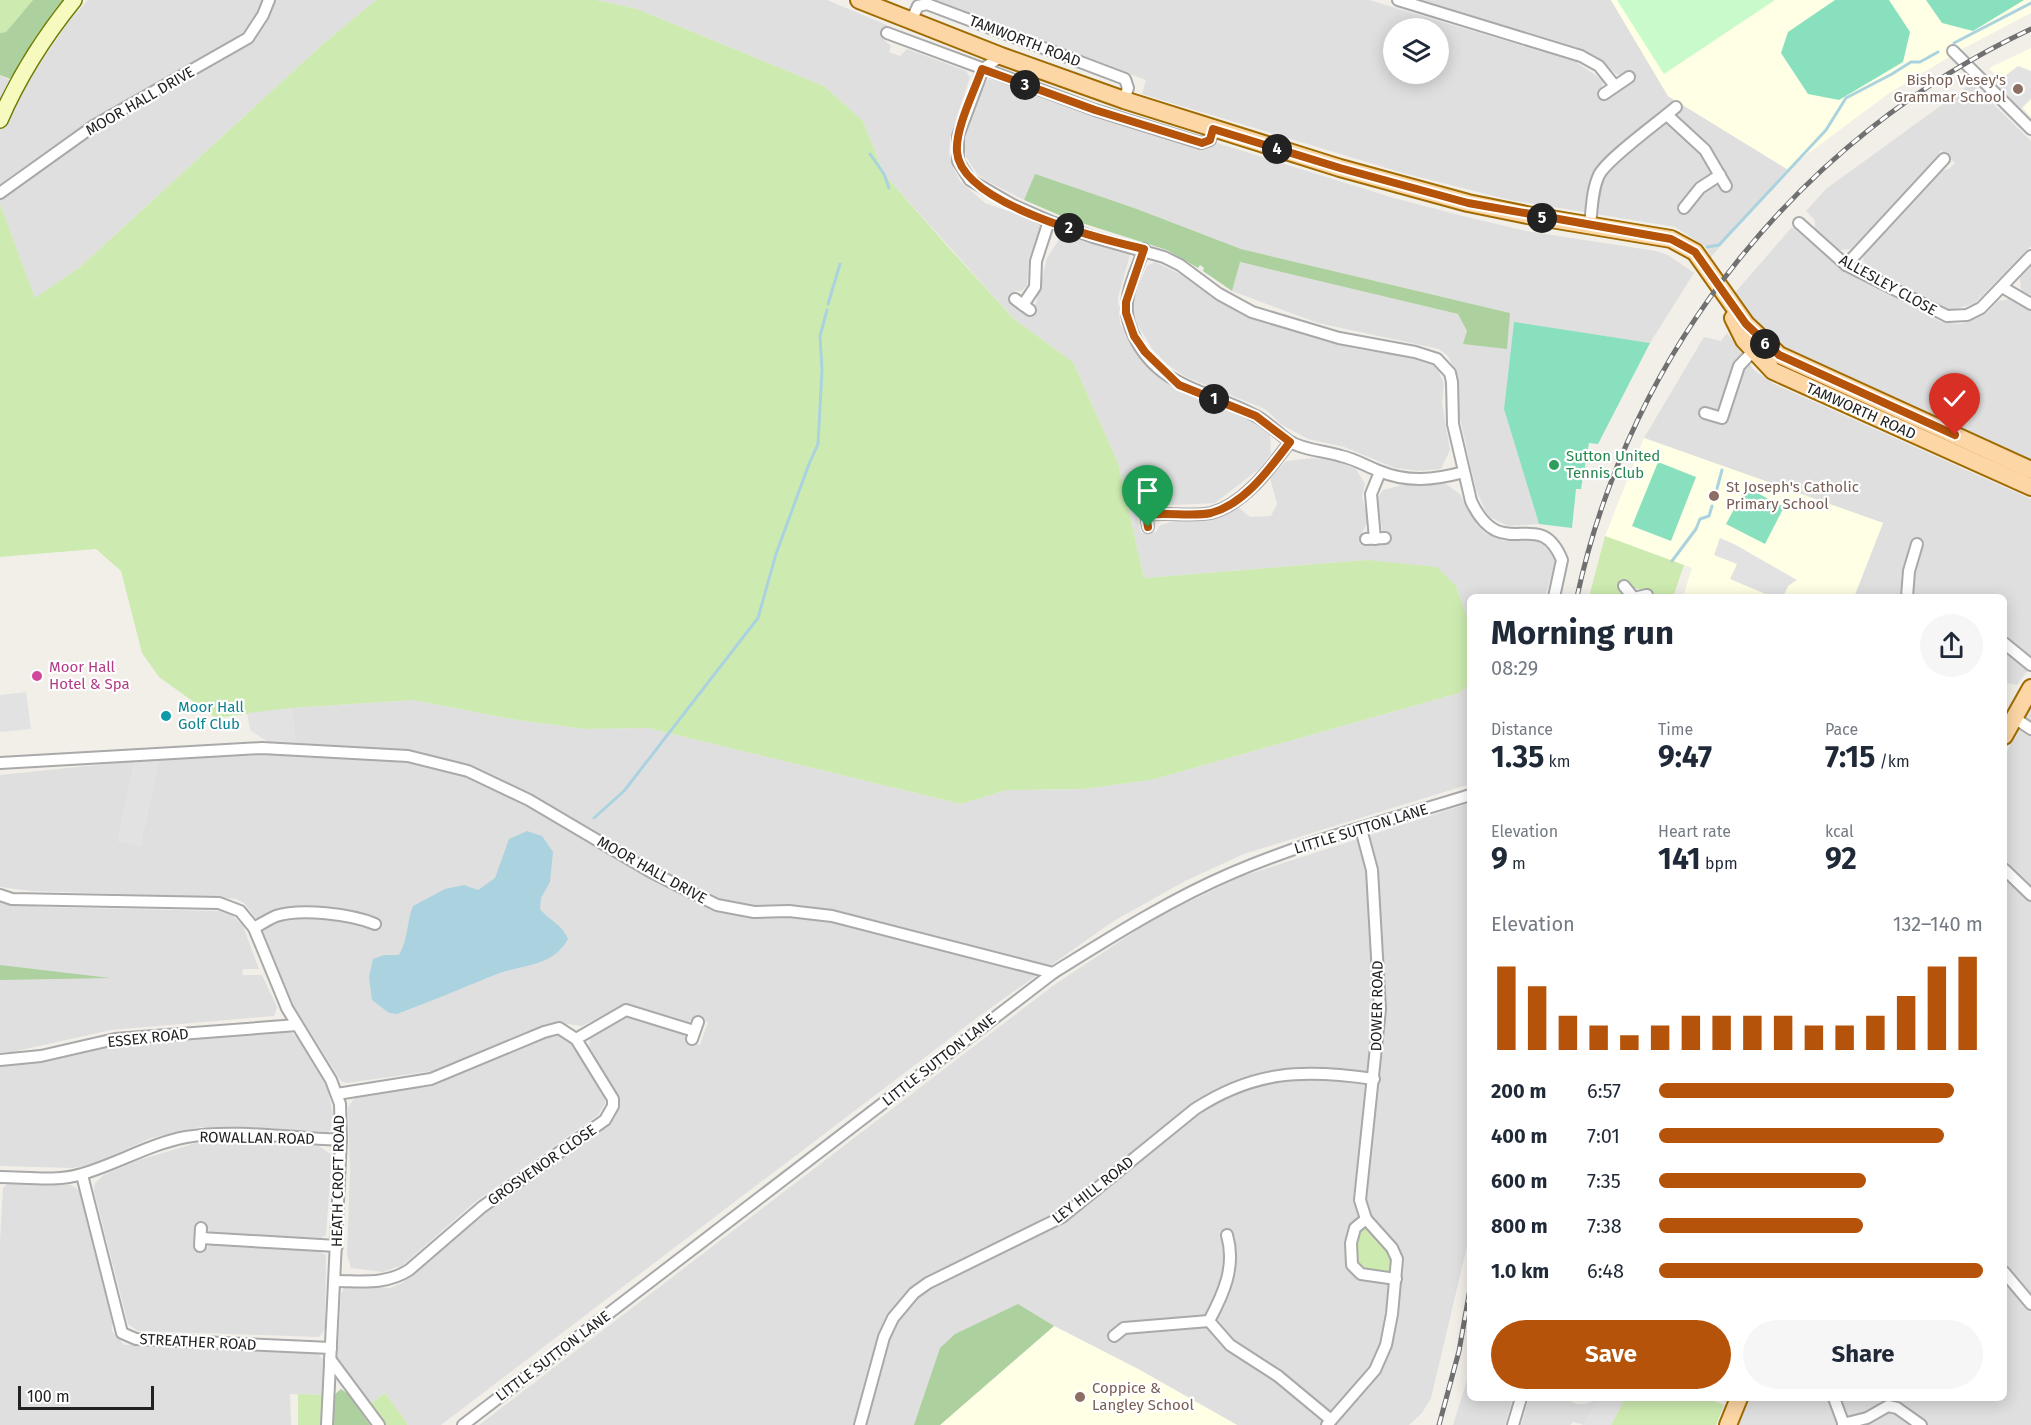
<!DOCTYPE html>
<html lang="en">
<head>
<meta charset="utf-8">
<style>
  body { margin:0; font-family:"Fira Sans",sans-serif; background:#f6f6f7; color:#1f2937; height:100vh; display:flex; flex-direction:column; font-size:22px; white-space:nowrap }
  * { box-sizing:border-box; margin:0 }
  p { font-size:20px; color:#747a83 }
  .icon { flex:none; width:33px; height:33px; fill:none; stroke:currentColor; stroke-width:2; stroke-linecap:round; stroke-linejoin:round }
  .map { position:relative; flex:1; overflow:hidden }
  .details { position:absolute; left:1467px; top:594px; width:540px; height:807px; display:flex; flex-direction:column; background:#fff; border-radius:9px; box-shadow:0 3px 15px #0003 }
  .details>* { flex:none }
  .controls { position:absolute; left:1383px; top:18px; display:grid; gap:12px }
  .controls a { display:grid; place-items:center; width:66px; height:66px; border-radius:50%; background:#fff; box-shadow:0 3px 15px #0003; font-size:30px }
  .scale { position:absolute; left:18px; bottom:15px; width:136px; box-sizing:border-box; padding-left:6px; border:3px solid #222; border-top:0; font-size:16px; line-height:21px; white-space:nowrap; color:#222; -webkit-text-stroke:4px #fff; paint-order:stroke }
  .pin { position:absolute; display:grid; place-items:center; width:51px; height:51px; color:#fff; margin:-62px -26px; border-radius:50% 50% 50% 0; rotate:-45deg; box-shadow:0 0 6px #0007 }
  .pin .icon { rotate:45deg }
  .km { position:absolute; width:30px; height:30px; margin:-15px; border-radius:50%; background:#222; color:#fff; font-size:16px; line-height:30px; text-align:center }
  .round { display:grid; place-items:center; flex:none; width:63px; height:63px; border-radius:32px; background:#f6f6f7 }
  .head { display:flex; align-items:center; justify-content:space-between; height:102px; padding:0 24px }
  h1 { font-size:33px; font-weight:700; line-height:45px }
  .metrics { display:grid; grid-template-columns:repeat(3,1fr); gap:9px; height:102px; padding:6px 24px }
  .metrics div { display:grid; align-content:center }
  .metrics b { font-size:30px; font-weight:700 }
  .metrics small { font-size:16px; font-weight:400 }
  .metrics p { font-size:16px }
  .chart { height:168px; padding:12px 24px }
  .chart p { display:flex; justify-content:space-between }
  .chart svg { width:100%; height:108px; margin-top:6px; stroke:#b45309; stroke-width:6 }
  .button { display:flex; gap:12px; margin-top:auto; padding:12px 24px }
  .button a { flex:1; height:69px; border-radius:36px; background:#b45309; color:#fff; font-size:24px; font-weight:700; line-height:69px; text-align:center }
  .button a+a { background:#f6f6f7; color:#1f2937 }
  ul { padding:0 24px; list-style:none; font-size:20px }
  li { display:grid; grid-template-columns:96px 72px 1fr; align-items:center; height:45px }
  li i { height:15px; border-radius:8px; background:#b45309 }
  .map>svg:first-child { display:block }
  .residential { fill:#e0dfdf; fill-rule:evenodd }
  .education { fill:#ffffe5 }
  .grass { fill:#cdebb0 }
  .forest { fill:#add19e }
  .park { fill:#c8facc }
  .pitch { fill:#88e0be }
  .parking { fill:#e2e2e2 }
  .water { fill:#aad3df }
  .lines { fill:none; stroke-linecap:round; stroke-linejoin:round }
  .stream { stroke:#aad3df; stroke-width:3 }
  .street-casing { stroke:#a9a9a9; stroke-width:14 }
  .secondary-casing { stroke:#707d05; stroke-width:18 }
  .primary-casing { stroke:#a06b00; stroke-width:20 }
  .street { stroke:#fff; stroke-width:10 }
  .secondary { stroke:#f7fabf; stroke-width:15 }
  .primary { stroke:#fcd6a4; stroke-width:16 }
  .rail-casing { stroke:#707070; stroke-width:5 }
  .rail { stroke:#fff; stroke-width:3; stroke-dasharray:9; stroke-linecap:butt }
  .route-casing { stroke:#fff; stroke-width:12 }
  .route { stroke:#b45309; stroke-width:8 }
  .education-dot { fill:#8d6e63; stroke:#fff; stroke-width:2 }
  .leisure-dot { fill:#2e9e5b; stroke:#fff; stroke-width:2 }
  .hotel-dot { fill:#d1479c; stroke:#fff; stroke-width:2 }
  .culture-dot { fill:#0f9aa8; stroke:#fff; stroke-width:2 }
  .labels { text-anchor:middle; stroke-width:4.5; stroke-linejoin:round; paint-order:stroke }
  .street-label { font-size:15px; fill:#222; stroke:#fff }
  .education-label { font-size:15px; fill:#785e54; stroke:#fff; text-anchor:start }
  .leisure-label { font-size:15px; fill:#27864d; stroke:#fff; text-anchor:start }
  .hotel-label { font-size:15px; fill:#b23c85; stroke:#fff; text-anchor:start }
  .culture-label { font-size:15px; fill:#0d838f; stroke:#fff; text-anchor:start }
</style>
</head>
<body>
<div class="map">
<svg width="2031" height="1425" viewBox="0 0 2031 1425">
  <rect width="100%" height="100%" fill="#f2efe9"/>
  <g class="residential">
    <path d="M88 0H376L323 44 80 267 35 299 0 204V75L23 88 70 20Z"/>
    <path d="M597 0H827L887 25 882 38 891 46 889 52 900 56 907 49 966 71 970 77 950 138 949 153 954 169 960 181 985 203 1040 222 1041 228 1029 258 1027 285 1022 291H1015L1010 302 1030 316 1035 307 1047 258 1064 232 1126 251 1130 255 1118 298 1120 324 1148 367 1175 389 1243 415 1270 434 1271 454 1259 469 1215 503 1135 507 1141 533 1156 532 1160 525 1179 520 1206 519 1222 515 1237 506 1250 517 1271 516 1277 504 1270 478 1286 461 1314 458 1336 461 1356 469 1365 484 1362 496 1368 521 1362 533 1364 545 1390 543 1391 534H1383L1377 499 1383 490 1402 485 1446 484 1460 494 1477 525 1485 533 1504 541 1540 538 1547 542 1556 559 1545 597H1470V626L1456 586 1367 560 1144 578 1118 463 1073 362 1014 319 884 174 863 121 824 86 637 9Z"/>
    <path d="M933 0H1369L1576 62 1604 81 1600 91 1606 99 1634 80 1629 72 1621 76 1616 74 1597 58 1577 47 1421 0H1611L1668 96 1787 169 1711 257 1706 247 1675 227 1510 200 1403 173 1142 94 1146 80ZM1394 28H1438V74H1394Z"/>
    <path d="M989 79 1204 148 1211 147 1214 142 1394 198 1463 216 1526 231 1656 251 1668 255 1694 273 1650 343 1514 323 1504 409 1539 524 1508 526 1488 516 1476 490 1459 414 1458 377 1448 356 1439 349 1318 323 1232 291 1239 262 1458 314 1468 331 1463 344 1510 313 1241 249 1137 209 1035 175 1024 200 985 180 977 174 966 157 964 140 984 84Z"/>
    <path d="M1972 83 2031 141V246L1974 304 1950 310 1864 268 1863 256 1942 170 1949 169 1955 163 1941 150 1934 162 1851 249 1838 250 1815 230V220L1806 211 1826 189Z"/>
    <path d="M1792 227 1847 273 1941 322 1961 324 1973 320 1987 313 1998 301 2009 299 2031 311V461L1784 350 1764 334 1733 295Z"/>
    <path d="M1155 262 1184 276 1244 316 1356 349 1407 357 1437 367 1444 384 1442 403 1450 450 1441 469 1418 471 1395 468 1344 447 1308 439 1282 425 1265 409 1186 377 1168 365 1153 350 1137 324 1132 310 1131 301 1147 266Z"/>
    <path d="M2031 265V296L2021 291 2020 277Z"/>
    <path d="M1727 333 1754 370 1774 384 2031 499V666L2017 685 2004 682V597H1854L1883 523 1644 438 1704 337 1721 341Z"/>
    <path d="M1470 683V784L1244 854 1185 881 1112 922 982 1014 441 1425H408L385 1393 370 1404 337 1360 341 1294 344 1288 349 1286 390 1288 402 1283 462 1230 615 1117 620 1098 589 1048 590 1037 594 1034 629 1014 684 1034 686 1040 700 1045 708 1022 695 1018 688 1022 626 1004 582 1026 561 1023 546 1024 432 1071 347 1083 341 1081 295 1008 257 920 244 903 236 899 213 897 31 891 0 887V775L135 761 118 841 140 846 159 759 296 754 292 708 413 700 517 720 585 729 648 728 961 804 1007 790 1083 789 1151 780 1459 693Z"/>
    <path d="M2031 703V1425H1733L1744 1398H2004V757Z"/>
    <path d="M1470 803V1234L1431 1398 1422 1413 1409 1425H1237L1138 1369 1054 1326 940 1425H479L1054 985 1152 920 1240 877Z"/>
    <path d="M0 902 40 907 220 911 231 914 243 926 259 969H243L242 975H262L277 1007 274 1016 111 1030 12 1052H0Z"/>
    <path d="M289 1031 296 1036 328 1090 334 1121 329 1132 201 1127 151 1138 92 1164 73 1168 0 1166V1065L25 1064 121 1043Z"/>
    <path d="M553 1035 562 1036 574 1046 605 1095V1104L598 1115 475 1202 403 1265 383 1272 351 1268 347 1255 350 1169 348 1107 354 1099 384 1090 430 1087Z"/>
    <path d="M196 1143 319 1146 332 1155 326 1235 321 1238 210 1232 205 1225 196 1226 195 1249H206L211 1244 315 1250 326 1255 325 1329 319 1337 138 1331 128 1324 94 1191 95 1183 104 1175 139 1160Z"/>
    <path d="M9 1182 71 1185 80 1191 112 1323V1331L124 1345 151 1343 317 1353 325 1362 323 1395 290 1394 291 1425H0V1241L3 1188Z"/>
    <path d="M1470 1371V1398H1513L1505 1425H1453Z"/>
    <path d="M1529 1398H1566L1576 1404H1585L1600 1398 1584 1425 1573 1422 1570 1425H1521Z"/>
  </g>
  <g class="education">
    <path d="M1611 0H2031V13L1964 48 1888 94 1787 169 1668 96Z"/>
    <path d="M2031 48V117L1989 68Z"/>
    <path d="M1644 438 1883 523 1854 597H1683L1692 568 1605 536Z"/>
    <path d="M1054 1326 1138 1369 1237 1425H940Z"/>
  </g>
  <g class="grass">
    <path d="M0 0H33L6 32 0 33Z"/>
    <path d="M376 0H597L637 9 824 86 863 121 884 174 950 249 1014 319 1073 362 1118 463 1144 578 1367 560 1437 567 1456 586 1470 626V683L1459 693 1151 780 1083 789 1007 790 961 804 648 728 585 729 517 720 413 700 292 708 216 718 159 677 142 653 121 571 96 549 0 557V204L35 298 80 267 323 44Z"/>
    <path d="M1605 536 1684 565 1673 597H1649L1646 590 1628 587 1624 581 1619 585 1627 597H1589Z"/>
    <path d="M1364 1227C1383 1234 1393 1253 1391 1272L1362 1270 1354 1261 1356 1232Z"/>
    <path d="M385 1393 408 1425H386L370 1404Z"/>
    <path d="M298 1394 323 1395V1425H298Z"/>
    <path d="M1625 1398 1638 1401 1642 1398H1707L1724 1405 1716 1425H1611Z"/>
  </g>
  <g class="forest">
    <path d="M33 0H67L45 24 10 79 0 75V33L6 32Z"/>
    <path d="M1035 174 1137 209 1241 249 1510 313 1507 349 1463 344 1467 331 1458 314 1240 262 1232 291 1203 271 1204 268 1200 265 1198 268 1167 250 1066 218 1024 200Z"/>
    <path d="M0 965 110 978 0 980Z"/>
    <path d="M1018 1304 1054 1326 940 1425H914L940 1348 955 1334Z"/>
    <path d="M341 1389 348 1394 370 1425H331C331 1411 328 1398 341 1389Z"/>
  </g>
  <path class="park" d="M1617 0H1775L1664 74Z"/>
  <g class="pitch">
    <path d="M1835 0H1889L1910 32 1903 62 1839 100 1808 94 1781 53 1788 32Z"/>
    <path d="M1926 0H2024L1973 31 1942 23Z"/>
    <path d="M1514 322 1650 343 1598 444 1589 443 1581 489H1576L1572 528 1539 524 1504 409Z"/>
    <path d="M1658 462 1696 477 1671 541 1632 526Z"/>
    <path d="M1746 487 1784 507 1765 544 1726 524Z"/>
  </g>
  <g class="parking">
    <path d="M2018 66 2031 71V99L2020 110 1996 83Z"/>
    <path d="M1720 538 1734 544 1797 580 1788 586 1783 597H1773L1730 579 1737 564 1714 555Z"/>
    <path d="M26 692 31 729 0 732V695Z"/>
    <path d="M292 708 295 745 268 742 250 730 247 713Z"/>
    <path d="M159 759 140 846 118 842 135 761Z"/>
    <path d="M1600 1398H1625L1611 1425H1584Z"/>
  </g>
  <path class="water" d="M527 831 542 836 553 852 550 882 541 898 540 909C550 921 562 924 568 939 552 969 518 964 492 976 460 989 429 1002 397 1014L389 1013 372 1000 369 977 373 959 384 955H399C409 937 406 924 413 906L445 889 464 885 478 890 495 878 509 839Z"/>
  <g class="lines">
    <g class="stream">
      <path d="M1954 43 2031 3"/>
      <path d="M870 154 884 174 889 188"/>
      <path d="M1707 247 1719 245 1826 130 1846 98 1892 74 1911 62H1920L1938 52"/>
      <path d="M828 304 840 264"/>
      <path d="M1715 496 1722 470"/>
      <path d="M1672 561 1696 529 1700 519 1709 516 1712 506"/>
      <path d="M594 818 624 791 758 618 776 554 809 464 818 444 822 370 820 336 827 310"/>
    </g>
    <g class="street-casing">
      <g id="street">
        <path d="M1398 0 1581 56 1599 66 1615 86"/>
        <path d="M911 21 918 6 927 4 1125 79 1128 88 1124 100"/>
        <path d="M887 33 1095 110 1201 143 1210 140 1213 129"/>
        <path d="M1953 51 2031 129"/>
        <path d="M1001 56 983 69 958 136V161L970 180 1013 205 1049 221 1093 237 1164 257 1180 265 1219 294 1252 312 1339 338 1415 352 1437 359 1450 373 1452 382 1453 424 1471 501C1502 567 1539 503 1562 560L1554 597"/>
        <path d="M1604 94 1629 77"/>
        <path d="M1667 115 1705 150 1726 186"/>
        <path d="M0 193 95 125 248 38 263 15 269 0"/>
        <path d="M1684 208 1700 188 1720 175"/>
        <path d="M1799 223 1846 265 1947 316 1967 315 1981 308 2031 256"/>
        <path d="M1590 225C1592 208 1592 190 1599 175 1607 159 1660 121 1676 107"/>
        <path d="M1144 249C1136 272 1121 299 1129 323 1150 388 1207 389 1256 416 1269 423 1277 433 1289 441 1303 450 1325 451 1341 456 1355 459 1366 466 1379 471 1408 483 1434 480 1464 472"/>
        <path d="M1846 265 1944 159"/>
        <path d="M2002 287 2031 304"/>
        <path d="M1015 299 1030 310"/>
        <path d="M1023 305 1035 287 1036 261 1049 221"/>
        <path d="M1705 413 1722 418 1739 366 1758 346"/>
        <path d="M1148 527 1146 515C1167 512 1192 517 1211 513 1245 504 1270 468 1290 442"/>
        <path d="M1366 539 1385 538"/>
        <path d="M1375 539 1371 494 1380 472"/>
        <path d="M1624 586 1633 597"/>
        <path d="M1638 597 1647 595"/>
        <path d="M1907 597 1909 571 1917 544"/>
        <path d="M2004 643 2031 665"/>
        <path d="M2013 717 2031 729"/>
        <path d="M0 763 262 748 408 756 468 771 529 800 651 872 717 905 754 912 789 911 832 916 1053 973"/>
        <path d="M2004 869 2031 895"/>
        <path d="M0 895 12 899 219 903 240 911 254 928 287 1008 331 1080 340 1104 341 1140 327 1425"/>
        <path d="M254 928C261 924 269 919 276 916 301 908 351 914 375 924"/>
        <path d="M576 1039 626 1010 694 1031"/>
        <path d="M692 1039 698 1022"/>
        <path d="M0 1060 41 1056 115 1039 297 1025"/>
        <path d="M82 1175 122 1333 136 1339 331 1348"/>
        <path d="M0 1177C26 1177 57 1182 82 1174 117 1164 149 1144 186 1137 233 1129 293 1138 341 1140"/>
        <path d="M1366 1219 1355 1228 1351 1243 1352 1265 1361 1274 1396 1279"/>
        <path d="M201 1238 337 1246"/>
        <path d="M200 1246 201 1228"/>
        <path d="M2004 1272 2031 1304"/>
        <path d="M336 1281C362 1281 386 1285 409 1270L482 1207 605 1120 613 1106V1099L576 1039 559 1028 544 1032 431 1079 337 1094"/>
        <path d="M1209 1321C1224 1293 1236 1266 1227 1235"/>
        <path d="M1114 1336 1124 1328 1209 1321 1230 1345 1278 1376 1331 1420"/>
        <path d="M330 1359 379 1425"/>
        <path d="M1834 1398 1844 1425"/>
        <path d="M1843 1424 1867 1418 1888 1406 1897 1408 1921 1425"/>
        <path d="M463 1425 1053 973C1111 937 1169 900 1232 873 1308 840 1391 820 1470 795"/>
        <path d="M860 1425 884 1337 893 1318 914 1293 928 1283 1062 1217 1195 1109C1255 1070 1304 1069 1374 1079"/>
        <path d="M1327 1425 1375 1370 1386 1345 1392 1314 1397 1259 1392 1248 1366 1219 1360 1200 1380 1009 1372 870 1361 829"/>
        <path d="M1513 1425 1521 1398"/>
      </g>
    </g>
    <g class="secondary-casing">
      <path id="secondary" d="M0 120C19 76 44 37 74 0"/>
    </g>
    <g class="primary-casing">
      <g id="primary">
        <path d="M859 0 1001 56 1124 100 1340 168 1468 203 1527 215 1671 239 1695 252 1746 324 1779 355 2031 470"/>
        <path d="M1733 318 1744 340 1773 371 2031 487"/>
        <path d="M2004 736 2031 688"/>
        <path d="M1728 1425 1739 1398"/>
      </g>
    </g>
    <use href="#street" class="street"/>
    <use href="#secondary" class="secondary"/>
    <use href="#primary" class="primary"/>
    <g class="rail-casing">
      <g id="rail">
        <path d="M1577 597C1630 350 1802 136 2031 29"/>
        <path d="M1439 1425 1459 1351 1470 1289"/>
      </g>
    </g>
    <use href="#rail" class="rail"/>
  </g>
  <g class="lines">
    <g class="route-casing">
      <path id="route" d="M1148 527 1146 515C1166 512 1194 517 1211 513 1245 504 1270 468 1290 442L1256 416 1179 385 1145 352 1134 336 1126 313V302L1144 249C1100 239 961 204 957 152 955 129 974 92 982 69L1095 110 1202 143 1210 140 1213 129 1340 168 1468 203 1671 239 1695 252 1746 324 1779 355 1955 435"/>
    </g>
    <use href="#route" class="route"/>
  </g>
  <g class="education-dot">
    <circle cx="2018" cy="89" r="6"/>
    <circle cx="1714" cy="496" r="6"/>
    <circle cx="1080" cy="1397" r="6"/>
  </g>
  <circle class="leisure-dot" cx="1554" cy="465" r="6"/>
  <circle class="hotel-dot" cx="37" cy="676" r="6"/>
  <circle class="culture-dot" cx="166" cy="716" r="6"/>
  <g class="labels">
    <g class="street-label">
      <text transform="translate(1025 41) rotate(21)" y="5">TAMWORTH ROAD</text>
      <text transform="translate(140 101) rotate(-30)" y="5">MOOR HALL DRIVE</text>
      <text transform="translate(1888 285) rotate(29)" y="5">ALLESLEY CLOSE</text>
      <text transform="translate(1861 411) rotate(24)" y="5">TAMWORTH ROAD</text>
      <text transform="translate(1361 829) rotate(-17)" y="5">LITTLE SUTTON LANE</text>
      <text transform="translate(652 870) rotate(29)" y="5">MOOR HALL DRIVE</text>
      <text transform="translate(1377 1006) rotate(-89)" y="5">DOWER ROAD</text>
      <text transform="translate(148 1038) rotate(-6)" y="5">ESSEX ROAD</text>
      <text transform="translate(939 1060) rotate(-38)" y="5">LITTLE SUTTON LANE</text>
      <text transform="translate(257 1138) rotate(1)" y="5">ROWALLAN ROAD</text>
      <text transform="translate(542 1165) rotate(-35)" y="5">GROSVENOR CLOSE</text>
      <text transform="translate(338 1181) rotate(-89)" y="5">HEATH CROFT ROAD</text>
      <text transform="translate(1093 1190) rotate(-38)" y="5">LEY HILL ROAD</text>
      <text transform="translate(198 1342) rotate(3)" y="5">STREATHER ROAD</text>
      <text transform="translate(553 1356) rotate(-37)" y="5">LITTLE SUTTON LANE</text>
    </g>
    <g class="education-label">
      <text x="2006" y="85" text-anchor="end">Bishop Vesey's<tspan x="2006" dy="17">Grammar School</tspan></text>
      <text x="1726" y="492">St Joseph's Catholic<tspan x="1726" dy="17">Primary School</tspan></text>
      <text x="1092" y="1393">Coppice &amp;<tspan x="1092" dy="17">Langley School</tspan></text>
    </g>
    <g class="leisure-label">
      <text x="1566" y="461">Sutton United<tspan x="1566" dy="17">Tennis Club</tspan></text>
    </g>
    <g class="hotel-label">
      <text x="49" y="672">Moor Hall<tspan x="49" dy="17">Hotel &amp; Spa</tspan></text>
    </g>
    <g class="culture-label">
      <text x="178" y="712">Moor Hall<tspan x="178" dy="17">Golf Club</tspan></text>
    </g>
  </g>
</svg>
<div class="controls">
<a><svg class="icon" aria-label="layers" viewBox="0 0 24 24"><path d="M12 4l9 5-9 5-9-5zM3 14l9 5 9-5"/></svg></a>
</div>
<div class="scale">100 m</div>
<div class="pin" style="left:1148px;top:527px;background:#1e9e55"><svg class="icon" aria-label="arrive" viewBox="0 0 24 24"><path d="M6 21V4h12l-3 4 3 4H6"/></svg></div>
<div class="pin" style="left:1955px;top:435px;background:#d93025"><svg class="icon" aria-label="check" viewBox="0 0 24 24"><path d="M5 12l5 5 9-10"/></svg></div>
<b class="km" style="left:1214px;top:399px">1</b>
<b class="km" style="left:1069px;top:228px">2</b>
<b class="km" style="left:1025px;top:85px">3</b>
<b class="km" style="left:1277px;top:149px">4</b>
<b class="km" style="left:1542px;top:218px">5</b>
<b class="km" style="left:1765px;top:344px">6</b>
<section class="details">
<div class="head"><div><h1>Morning run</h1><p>08:29</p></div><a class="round"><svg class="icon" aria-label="share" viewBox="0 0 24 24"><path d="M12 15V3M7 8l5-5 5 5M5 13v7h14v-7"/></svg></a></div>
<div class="metrics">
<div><p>Distance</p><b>1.35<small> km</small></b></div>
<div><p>Time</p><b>9:47</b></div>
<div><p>Pace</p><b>7:15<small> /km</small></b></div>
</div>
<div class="metrics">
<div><p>Elevation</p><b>9<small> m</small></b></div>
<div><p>Heart rate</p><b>141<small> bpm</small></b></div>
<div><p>kcal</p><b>92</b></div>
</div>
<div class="chart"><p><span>Elevation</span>132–140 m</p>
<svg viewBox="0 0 160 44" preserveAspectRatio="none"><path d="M5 44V10M15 44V18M25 44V30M35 44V34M45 44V38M55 44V34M65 44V30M75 44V30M85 44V30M95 44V30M105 44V34M115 44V34M125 44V30M135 44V22M145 44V10M155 44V6"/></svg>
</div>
<ul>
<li><b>200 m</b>6:57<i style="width:91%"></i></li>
<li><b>400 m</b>7:01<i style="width:88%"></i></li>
<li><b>600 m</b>7:35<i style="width:64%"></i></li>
<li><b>800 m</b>7:38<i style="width:63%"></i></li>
<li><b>1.0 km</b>6:48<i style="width:100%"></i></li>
</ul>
<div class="button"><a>Save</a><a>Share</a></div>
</section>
</div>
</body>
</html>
